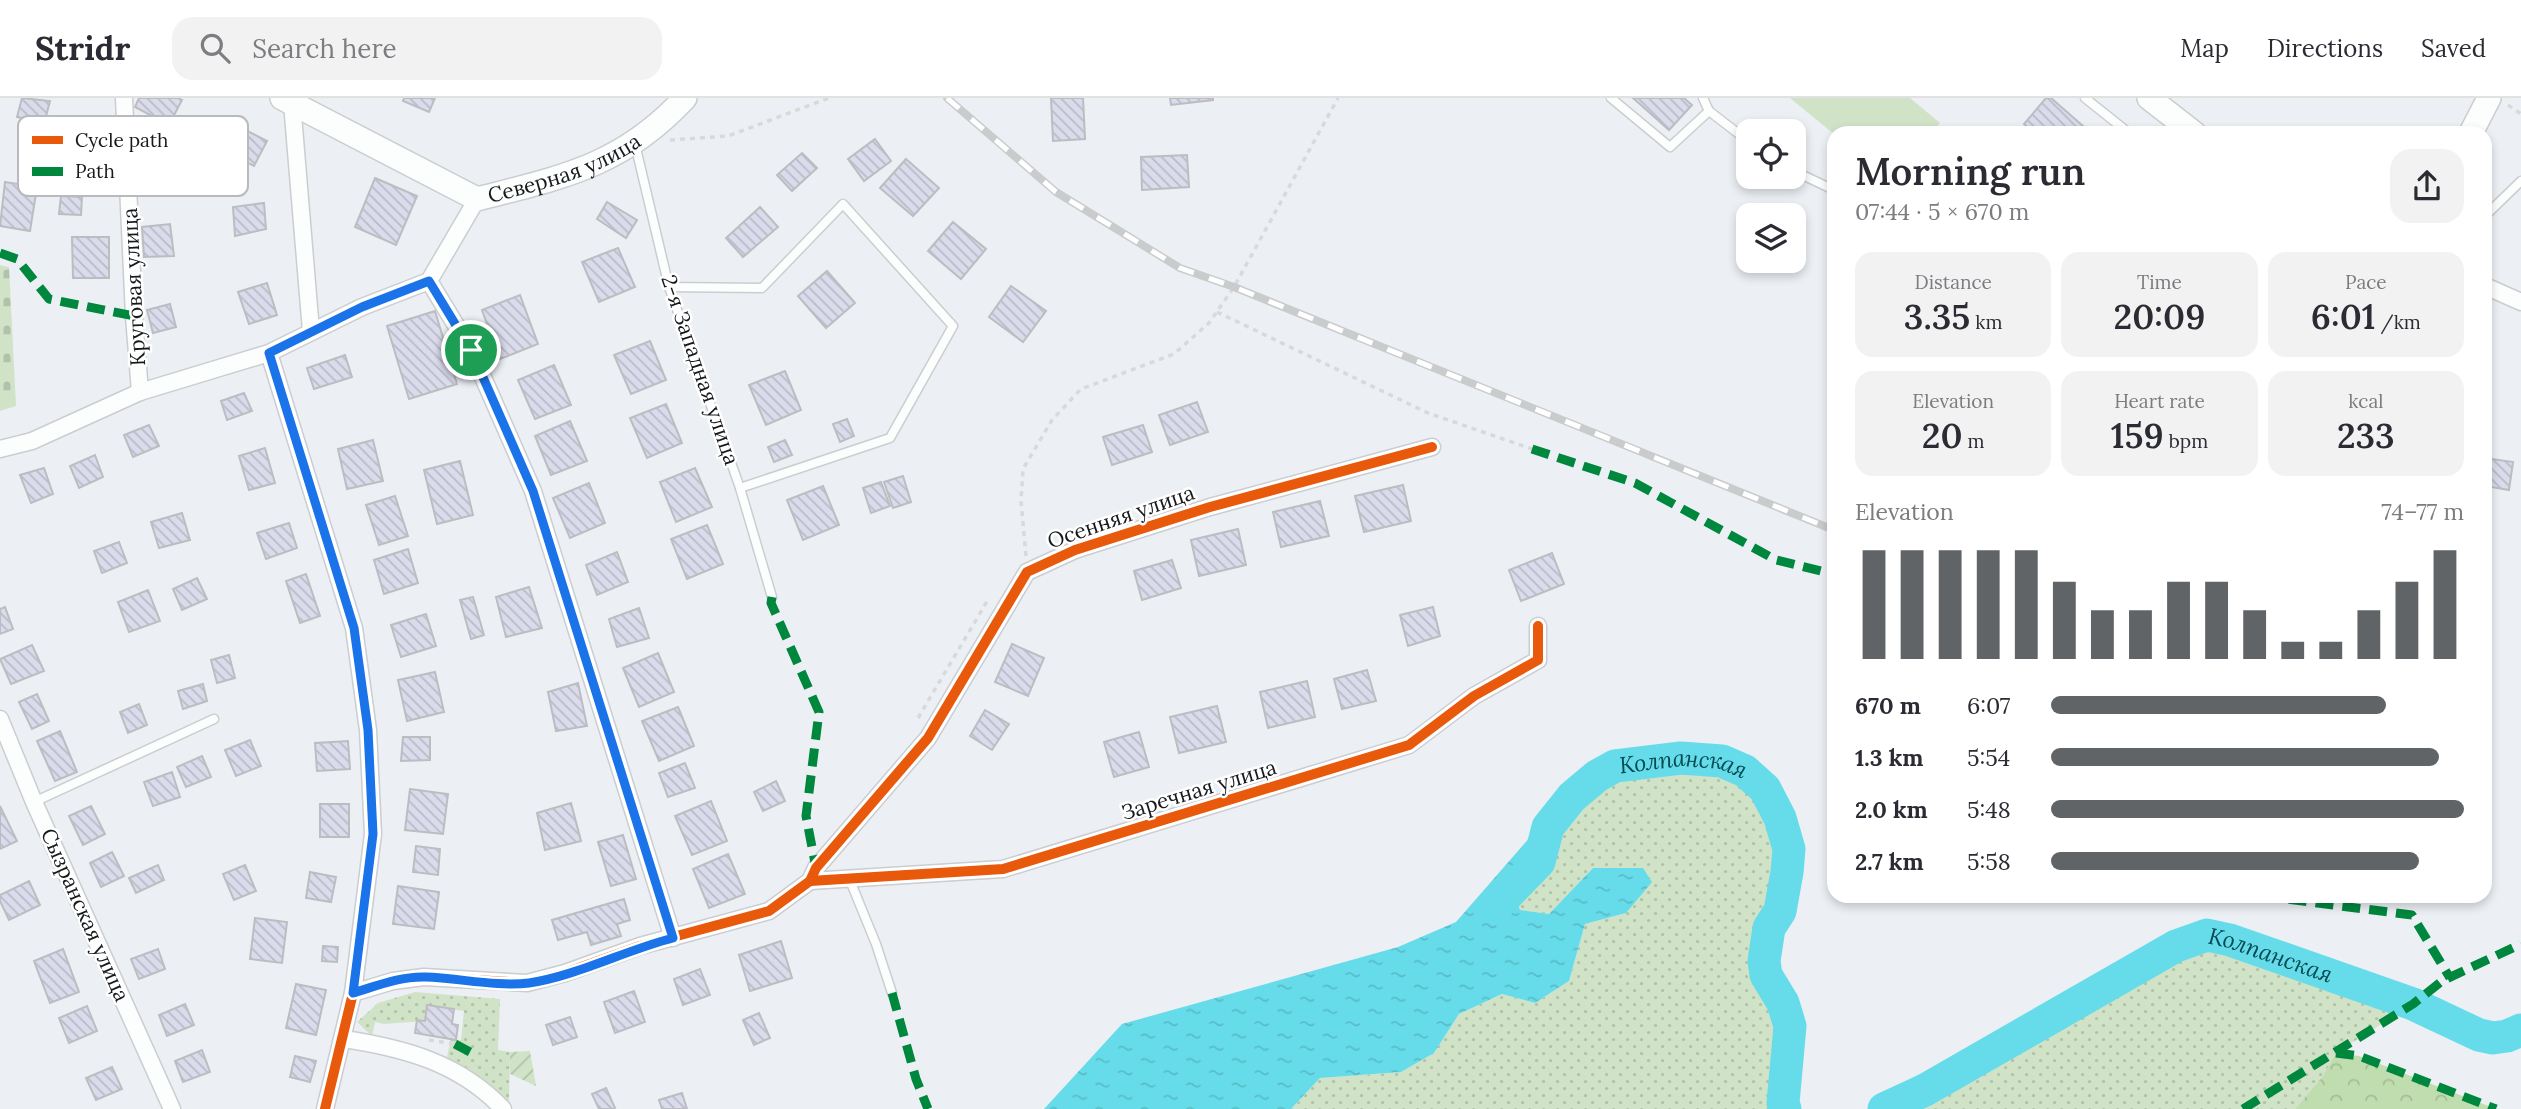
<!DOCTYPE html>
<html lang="en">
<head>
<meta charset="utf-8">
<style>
  body { margin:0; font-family:Lora,serif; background:#f2f2f3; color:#2b2b33; height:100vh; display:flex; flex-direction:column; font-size:26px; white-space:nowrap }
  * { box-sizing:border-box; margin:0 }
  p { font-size:23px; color:#7c7c81 }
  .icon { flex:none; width:38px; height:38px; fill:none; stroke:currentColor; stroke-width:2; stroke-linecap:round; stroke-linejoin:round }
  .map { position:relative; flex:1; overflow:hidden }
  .drawer { position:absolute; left:1827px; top:28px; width:665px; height:777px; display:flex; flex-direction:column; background:#fff; border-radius:21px; box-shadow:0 4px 10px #0003 }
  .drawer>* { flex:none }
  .tools { position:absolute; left:1736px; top:21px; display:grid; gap:14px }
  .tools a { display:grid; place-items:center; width:70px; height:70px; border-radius:14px; background:#fff; box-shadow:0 4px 10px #0003; font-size:35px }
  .pin { position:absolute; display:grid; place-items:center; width:60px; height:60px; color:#fff; margin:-30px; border:4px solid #fff; border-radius:50%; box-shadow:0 2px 7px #0007 }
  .round { display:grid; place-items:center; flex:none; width:74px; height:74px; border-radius:21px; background:#f2f2f3 }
  .overview { display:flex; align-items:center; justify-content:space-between; height:119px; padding:0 28px }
  h1 { font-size:38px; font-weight:600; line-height:52px }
  .figures { display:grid; grid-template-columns:repeat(3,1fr); gap:10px; height:119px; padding:7px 28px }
  .figures div { display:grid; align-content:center; border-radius:18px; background:#f2f2f3; text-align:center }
  .figures b { font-size:35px; font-weight:600 }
  .figures small { font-size:19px; font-weight:400 }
  .figures p { font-size:19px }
  .chart { height:196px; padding:14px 28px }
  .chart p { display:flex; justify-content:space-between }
  .chart svg { width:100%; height:126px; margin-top:7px; stroke:#616467; stroke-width:6 }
  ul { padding:0 28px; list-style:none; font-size:23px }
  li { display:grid; grid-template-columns:112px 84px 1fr; align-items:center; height:52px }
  li i { height:18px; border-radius:9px; background:#616467 }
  header { display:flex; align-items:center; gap:42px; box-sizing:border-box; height:98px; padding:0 35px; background:#fff; border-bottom:2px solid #e1e1e2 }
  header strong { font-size:33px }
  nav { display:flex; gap:38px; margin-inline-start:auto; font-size:24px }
  .search { width:490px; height:63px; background:#f2f2f3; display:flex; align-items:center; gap:18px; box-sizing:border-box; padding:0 24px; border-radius:21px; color:#7c7c81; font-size:26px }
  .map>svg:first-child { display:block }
  .grass { fill:url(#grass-dots) }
  .forest { fill:url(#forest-crowns) }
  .cemetery { fill:url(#cemetery-stones) }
  .garden { fill:url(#garden-furrows) }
  .pitch { fill:#d0e3c7 }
  .water { fill:url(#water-ripples) }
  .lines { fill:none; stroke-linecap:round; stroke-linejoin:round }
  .river { stroke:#66dcea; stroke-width:33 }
  .building { fill:url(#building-back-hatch); stroke:#bcbdc1; stroke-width:2 }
  .lane-casing { stroke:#cbcdd0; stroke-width:11 }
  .street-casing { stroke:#cbcdd0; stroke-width:19 }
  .secondary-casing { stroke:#cbcdd0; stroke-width:26 }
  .path { stroke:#d8d9da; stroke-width:3.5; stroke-dasharray:5 5; stroke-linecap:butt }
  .lane { stroke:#fcfdfd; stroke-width:8 }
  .street { stroke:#fcfdfd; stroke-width:16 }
  .secondary { stroke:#fcfdfd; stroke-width:23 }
  .rail-casing { stroke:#cacbcd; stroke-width:8 }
  .rail { stroke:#fff; stroke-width:5; stroke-dasharray:16; stroke-linecap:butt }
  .quiet { stroke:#00873e; stroke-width:9; stroke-dasharray:18 9; stroke-linecap:butt }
  .cycleway-casing { stroke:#fff; stroke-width:15 }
  .cycleway { stroke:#e8590c; stroke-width:10 }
  .route-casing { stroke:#fff; stroke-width:14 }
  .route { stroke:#1a73e8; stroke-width:9 }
  .labels { text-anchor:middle; stroke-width:5; stroke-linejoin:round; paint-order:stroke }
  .street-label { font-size:21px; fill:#16191b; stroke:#fff }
  .water-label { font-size:23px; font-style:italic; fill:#044b53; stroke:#fff }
  .key { fill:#fff; stroke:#b9babb; stroke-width:2 }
  .key-label { font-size:19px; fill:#16191b }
</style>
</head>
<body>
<header>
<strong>Stridr</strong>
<div class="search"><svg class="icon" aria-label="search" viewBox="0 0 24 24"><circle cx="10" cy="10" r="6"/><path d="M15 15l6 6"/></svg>Search here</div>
<nav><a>Map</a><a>Directions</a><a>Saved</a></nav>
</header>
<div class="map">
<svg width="2521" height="1011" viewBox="0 0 2521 1011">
  <defs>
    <pattern id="grass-dots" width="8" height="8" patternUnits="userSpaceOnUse" patternTransform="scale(1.75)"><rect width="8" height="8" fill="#d0e3c7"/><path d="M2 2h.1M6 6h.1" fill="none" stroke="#b2c2aa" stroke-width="1.8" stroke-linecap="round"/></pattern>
    <pattern id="forest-crowns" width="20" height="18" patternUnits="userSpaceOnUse" patternTransform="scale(1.75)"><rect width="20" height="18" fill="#bfddae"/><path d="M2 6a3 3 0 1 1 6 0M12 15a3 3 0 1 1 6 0" fill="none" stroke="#a3bd95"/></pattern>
    <pattern id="cemetery-stones" width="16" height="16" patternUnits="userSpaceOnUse" patternTransform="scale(1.75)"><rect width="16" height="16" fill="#d0e3c7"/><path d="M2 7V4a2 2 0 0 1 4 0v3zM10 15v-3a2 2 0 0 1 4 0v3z" fill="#b2c2aa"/></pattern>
    <pattern id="garden-furrows" width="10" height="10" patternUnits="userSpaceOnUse" patternTransform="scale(1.75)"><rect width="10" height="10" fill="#d0e3c7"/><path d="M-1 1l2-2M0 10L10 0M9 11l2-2" fill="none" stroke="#b2c2aa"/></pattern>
    <pattern id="water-ripples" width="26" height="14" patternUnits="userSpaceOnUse" patternTransform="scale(1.75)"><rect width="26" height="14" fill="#66dcea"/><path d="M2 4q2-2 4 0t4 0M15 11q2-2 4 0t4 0" fill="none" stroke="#58bcc8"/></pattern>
    <pattern id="building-back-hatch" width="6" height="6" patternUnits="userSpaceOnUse" patternTransform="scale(1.75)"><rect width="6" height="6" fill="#dadbeb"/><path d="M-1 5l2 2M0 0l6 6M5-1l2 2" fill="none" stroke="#babbc9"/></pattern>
  </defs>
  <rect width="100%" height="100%" fill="#ecf0f4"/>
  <g class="grass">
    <path d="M1681 660 1722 663 1745 673 1765 691 1780 720 1789 751 1787 774 1780 813 1769 830 1764 863 1766 877 1783 905 1790 928 1783 1005 1785 1011H1291L1320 980 1401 974 1434 955 1459 916 1502 896 1535 905 1569 883 1585 826 1626 815 1593 770 1549 816 1520 812 1516 800 1548 729 1572 699 1597 678 1615 668Z"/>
    <path d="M2207 837 2230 842 2413 906 2336 955 2323 978 2295 1011H1884L1925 992 2176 848Z"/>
    <path d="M415 894 500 901 498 952 510 954 509 1003 447 959 451 941 461 942 464 913 427 907 425 923 384 926 375 924 372 938 357 924 378 905Z"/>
  </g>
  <path class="forest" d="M2336 955 2359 958 2496 1011H2295L2323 978Z"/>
  <path class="cemetery" d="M0 167 9 169 16 308 0 313Z"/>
  <path class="garden" d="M530 953 536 988 510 976V954Z"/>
  <path class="pitch" d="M1790 0H1910L1940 25 1931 35 1834 36Z"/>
  <path class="water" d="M1548 729 1516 800 1520 812 1549 816 1593 770H1643L1652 784 1626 815 1585 826 1569 883 1535 905 1502 896 1459 916 1434 955 1401 974 1320 980 1291 1011H1044L1122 926 1398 849 1456 824 1538 730Z"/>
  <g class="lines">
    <g class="river">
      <path id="s1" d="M1497 807 1539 764 1548 729 1572 699 1597 678 1615 668 1681 660 1722 663 1745 673 1765 691 1780 720 1789 751 1787 774 1780 813 1769 830 1764 863 1766 877 1783 905 1790 928 1783 1005 1785 1011"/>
      <path id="s2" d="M1884 1011 1925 992 2176 848 2207 837 2230 842 2413 906 2479 937 2493 940 2507 938 2521 932"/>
    </g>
  </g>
  <g class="building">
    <path d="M22 0 50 3 44 26 17 19Z"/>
    <path d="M139 0H178L182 2 169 27 135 9Z"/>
    <path d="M404 0H435L429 14 403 3Z"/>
    <path d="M1051 0H1083L1085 41 1053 43Z"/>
    <path d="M1170 0H1213V2L1171 7Z"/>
    <path d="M1633 0H1684L1692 7 1669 32Z"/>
    <path d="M2046 0H2051L2091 35H2034L2024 26Z"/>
    <path d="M230 24 267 43 254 68 217 50Z"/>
    <path d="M875 41 891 63 864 83 848 61Z"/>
    <path d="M802 55 817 70 792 93 777 77Z"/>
    <path d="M1187 57 1189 89 1142 92 1141 59Z"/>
    <path d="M906 61 939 90 913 118 880 90Z"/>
    <path d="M375 80 417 98 396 147 355 129Z"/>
    <path d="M5 84 37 89 30 133 0 128Z"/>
    <path d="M61 98 82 99 81 117 59 116Z"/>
    <path d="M607 104 637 122 626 140 597 121Z"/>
    <path d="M264 105 266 131 235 138 233 109Z"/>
    <path d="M760 109 778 129 743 159 726 140Z"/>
    <path d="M953 124 986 151 961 181 928 153Z"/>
    <path d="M170 126 174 158 144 159 142 129Z"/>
    <path d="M72 139H109V180H73Z"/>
    <path d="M618 150 635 189 599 204 582 164Z"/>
    <path d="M827 173 855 205 826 230 798 198Z"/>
    <path d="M267 185 277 217 249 226 238 194Z"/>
    <path d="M1011 188 1046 213 1023 244 989 219Z"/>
    <path d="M520 197 538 246 500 261 482 212Z"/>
    <path d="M170 206 176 229 153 235 147 212Z"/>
    <path d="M435 213 457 286 409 301 387 228Z"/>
    <path d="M650 243 666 282 631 296 614 257Z"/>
    <path d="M345 257 352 279 314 291 307 270Z"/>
    <path d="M554 267 571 307 535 321 518 282Z"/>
    <path d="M785 273 801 312 766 327 749 287Z"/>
    <path d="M244 295 252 313 227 322 221 303Z"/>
    <path d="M1197 304 1208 334 1170 347 1159 317Z"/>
    <path d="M666 306 682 345 647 360 630 320Z"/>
    <path d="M847 321 854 338 840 344 833 326Z"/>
    <path d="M570 323 587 363 551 377 535 338Z"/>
    <path d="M149 327 159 348 133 359 124 337Z"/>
    <path d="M1143 327 1152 354 1112 367 1103 339Z"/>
    <path d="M373 342 383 383 347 391 338 351Z"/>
    <path d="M785 342 792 357 774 364 768 349Z"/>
    <path d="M265 350 275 385 249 392 239 358Z"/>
    <path d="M95 357 103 379 79 390 70 368Z"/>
    <path d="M2485 360 2513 364 2509 392 2485 388Z"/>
    <path d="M460 363 473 417 437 426 424 372Z"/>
    <path d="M44 370 53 396 31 405 20 377Z"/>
    <path d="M695 370 712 409 676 424 660 384Z"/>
    <path d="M903 378 911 404 893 410 884 384Z"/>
    <path d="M881 384 890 408 871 415 863 390Z"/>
    <path d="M589 385 605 425 570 440 553 400Z"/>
    <path d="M1403 387 1411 423 1364 434 1355 398Z"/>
    <path d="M823 388 839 427 803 442 787 402Z"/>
    <path d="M395 398 408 438 379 447 366 407Z"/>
    <path d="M1320 403 1329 438 1281 449 1273 414Z"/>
    <path d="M182 415 190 442 159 450 151 424Z"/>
    <path d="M289 425 297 450 266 461 257 435Z"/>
    <path d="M707 427 723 466 687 481 671 441Z"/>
    <path d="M1238 431 1246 467 1199 478 1191 442Z"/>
    <path d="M119 444 127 465 102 475 94 453Z"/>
    <path d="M408 451 418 485 384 496 374 462Z"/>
    <path d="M617 454 628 484 597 497 586 467Z"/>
    <path d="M1552 455 1564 486 1521 503 1509 472Z"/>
    <path d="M1172 462 1181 490 1142 502 1134 473Z"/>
    <path d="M306 476 320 518 300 525 286 483Z"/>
    <path d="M197 480 207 501 182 512 173 491Z"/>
    <path d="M529 489 542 530 506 539 496 499Z"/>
    <path d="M148 492 160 523 129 534 118 504Z"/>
    <path d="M473 499 484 537 471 541 460 502Z"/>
    <path d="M5 509 13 531 0 536V511Z"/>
    <path d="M1433 509 1440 538 1408 548 1400 517Z"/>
    <path d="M639 510 649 540 617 549 609 521Z"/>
    <path d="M426 516 436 548 401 559 391 527Z"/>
    <path d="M1012 546 1044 560 1028 598 995 584Z"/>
    <path d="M32 547 44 573 11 586 0 561Z"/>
    <path d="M658 555 674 594 639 609 623 570Z"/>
    <path d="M229 557 235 580 217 585 211 562Z"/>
    <path d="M1367 572 1376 603 1342 611 1334 581Z"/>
    <path d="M435 574 444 614 407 623 398 582Z"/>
    <path d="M1307 583 1315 619 1268 630 1260 594Z"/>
    <path d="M578 585 587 628 556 633 548 594Z"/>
    <path d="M203 586 207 603 183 611 178 593Z"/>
    <path d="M37 596 49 623 32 631 19 604Z"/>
    <path d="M139 606 147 627 128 635 120 614Z"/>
    <path d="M1217 608 1226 644 1179 655 1170 619Z"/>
    <path d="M678 609 694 648 659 663 642 623Z"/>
    <path d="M985 612 1009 626 992 652 970 638Z"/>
    <path d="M60 633 77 674 55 683 37 643Z"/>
    <path d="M1139 634 1149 669 1114 679 1104 644Z"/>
    <path d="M403 639H430V662L401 663Z"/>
    <path d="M250 642 261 668 236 678 225 652Z"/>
    <path d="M348 643 350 671 317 673 315 645Z"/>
    <path d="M202 658 211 679 186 689 177 669Z"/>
    <path d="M685 665 695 690 668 699 659 675Z"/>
    <path d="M172 674 180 699 153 708 144 684Z"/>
    <path d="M776 683 785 703 763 713 754 694Z"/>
    <path d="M410 691 448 696 443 736 405 732Z"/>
    <path d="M711 703 727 743 692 757 675 718Z"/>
    <path d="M571 705 581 743 545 752 537 715Z"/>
    <rect x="320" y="706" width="29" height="33"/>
    <path d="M0 708 17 743 0 751Z"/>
    <path d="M91 708 105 736 83 747 69 718Z"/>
    <path d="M623 737 636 781 611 788 598 744Z"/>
    <path d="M416 748 440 751 438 777 413 774Z"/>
    <path d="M112 754 124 778 101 789 90 765Z"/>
    <path d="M728 756 745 796 709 810 693 771Z"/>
    <path d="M158 767 164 782 136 795 129 780Z"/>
    <path d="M245 767 256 793 234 802 223 776Z"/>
    <path d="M310 774 336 779 331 804 306 800Z"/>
    <path d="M29 783 40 807 9 822 0 803V797Z"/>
    <path d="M398 788 439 794 434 831 393 826Z"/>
    <path d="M624 801 630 822 617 826 621 838 591 847 587 834 558 842 552 822Z"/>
    <path d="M255 820 287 824 282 865 250 861Z"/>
    <path d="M781 843 792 880 750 893 739 857Z"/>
    <path d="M323 848 338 849 337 864 322 863Z"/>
    <path d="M63 851 79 894 50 905 34 863Z"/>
    <path d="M158 851 165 871 139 881 131 861Z"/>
    <path d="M700 871 710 897 683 907 674 881Z"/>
    <path d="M296 886 326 892 316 937 286 930Z"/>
    <path d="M634 893 645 924 615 935 604 904Z"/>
    <path d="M185 906 194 927 167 938 159 917Z"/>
    <path d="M427 907 454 911 452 926 458 927 456 942 415 935 417 922 425 923Z"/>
    <path d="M87 908 97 933 69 945 59 920Z"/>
    <path d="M759 915 770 940 754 947 743 922Z"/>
    <path d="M570 919 577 939 553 947 546 927Z"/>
    <path d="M202 952 210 974 183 984 175 963Z"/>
    <path d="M295 958 316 963 310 984 290 979Z"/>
    <path d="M112 969 122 991 96 1002 86 980Z"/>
    <path d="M606 990 615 1010 614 1011H599L592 996Z"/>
    <path d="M682 995 687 1011H662L659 1002Z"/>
  </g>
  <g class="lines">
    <g class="lane-casing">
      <g id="lane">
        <path d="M1611 0 1670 49 1709 13"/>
        <path d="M1703 0 1709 13 1748 43"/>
        <path d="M2085 0 2129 35"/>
        <path d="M635 46 669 189 740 390 772 499"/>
        <path d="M1794 73 1834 92"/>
        <path d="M2485 118 2521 83"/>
        <path d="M669 189 762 190 843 106 953 228 890 340 740 390"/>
        <path d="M34 704 214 621"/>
        <path d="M849 780 876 846 892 895"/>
      </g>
    </g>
    <g class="street-casing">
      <g id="street">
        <path d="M124 0 134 218 140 294"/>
        <path d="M292 5 311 233"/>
        <path d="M429 183 471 252 533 393 673 840"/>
        <path d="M2485 188 2521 204"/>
        <path d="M269 255 354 530 368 632 373 736 353 895 325 1011"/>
        <path d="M0 351 32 343 140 294 269 255 362 209 429 183 477 101"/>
        <path d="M0 621 34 704 172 1011"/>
        <path d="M810 783 1003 771 1409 647 1474 598 1538 562V528"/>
        <path d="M353 895 393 883 424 879 527 885 565 875 640 848 769 813 810 783 816 770 928 640 1027 474 1075 452 1210 409 1432 349"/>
        <path d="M344 941C404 950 460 965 503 1011"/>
      </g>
    </g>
    <g class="secondary-casing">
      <g id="secondary">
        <path id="s3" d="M282 0 477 101C563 79 622 68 685 0"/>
        <path d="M2149 0 2194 35"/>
        <path d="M2471 35 2489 0"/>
      </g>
    </g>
    <g class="path">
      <path d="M2508 7 2521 16"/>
      <path d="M670 42 728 38 829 0"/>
      <path d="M1217 214 1428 315 1532 351"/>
      <path d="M1026 458 1021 403 1023 371 1052 322 1081 291 1174 256 1209 225 1234 189 1338 0"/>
      <path d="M918 620 989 500"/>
      <path d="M429 942 455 946"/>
    </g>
    <use href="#lane" class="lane"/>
    <use href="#street" class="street"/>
    <use href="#secondary" class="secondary"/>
    <g class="rail-casing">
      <path id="rail" d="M947 0 1056 94 1180 170 1234 189 1834 432"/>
    </g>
    <use href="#rail" class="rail"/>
    <g class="quiet">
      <path d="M0 155 17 161 49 201 134 218"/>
      <path d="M1532 351 1635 385 1776 462 1834 476"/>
      <path d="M772 499 771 505 819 614 806 718 816 770"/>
      <path d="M2262 798 2412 817 2450 880"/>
      <path d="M892 895 916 981 928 1011"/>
      <path d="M455 946 470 954"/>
      <path d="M2336 955 2359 958 2496 1011"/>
      <path d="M2243 1011 2413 906 2442 883 2521 846"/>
    </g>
    <g class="cycleway-casing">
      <g id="cycleway">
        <path d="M269 255 354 530 368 632 373 736 353 895 325 1011"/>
        <path d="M810 783 1003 771 1409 647 1474 598 1538 562V528"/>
        <path d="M353 895 393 883 424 879 527 885 565 875 640 848 769 813 810 783 816 770 928 640 1027 474 1075 452 1210 409 1432 349"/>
      </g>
    </g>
    <use href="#cycleway" class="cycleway"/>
  </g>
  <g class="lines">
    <g class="route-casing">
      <path id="route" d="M429 183 471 252 533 393 673 840C626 852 576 878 529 885 498 889 458 880 426 879 401 878 376 888 353 895L373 736 368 632 354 530 269 255 362 209Z"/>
    </g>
    <use href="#route" class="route"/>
  </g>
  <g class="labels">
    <g class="street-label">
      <text dy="7" stroke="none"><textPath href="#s3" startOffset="312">Северная улица</textPath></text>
      <text transform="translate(134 189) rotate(-93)" y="7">Круговая улица</text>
      <text transform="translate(700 272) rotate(71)" y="7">2-я Западная улица</text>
      <text transform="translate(1121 419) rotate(-19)" y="7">Осенняя улица</text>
      <text transform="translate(1199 692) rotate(-17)" y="7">Заречная улица</text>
      <text transform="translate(85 817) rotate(66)" y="7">Сызранская улица</text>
    </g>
    <g class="water-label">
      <text dy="8" stroke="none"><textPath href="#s1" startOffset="257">Колпанская</textPath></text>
      <text dy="8" stroke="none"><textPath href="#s2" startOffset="434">Колпанская</textPath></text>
    </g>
  </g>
  <rect x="18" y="18" width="230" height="80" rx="10" class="key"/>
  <rect x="32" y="38" width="31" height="8" fill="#e8590c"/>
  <rect x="32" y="69" width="31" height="9" fill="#00873e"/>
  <g class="key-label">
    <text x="75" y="49">Cycle path</text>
    <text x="75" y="80">Path</text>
  </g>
</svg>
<div class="tools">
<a><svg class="icon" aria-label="locate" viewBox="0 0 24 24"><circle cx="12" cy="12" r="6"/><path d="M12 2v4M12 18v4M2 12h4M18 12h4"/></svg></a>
<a><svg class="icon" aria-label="layers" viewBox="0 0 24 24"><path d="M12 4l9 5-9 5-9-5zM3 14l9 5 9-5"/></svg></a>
</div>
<div class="pin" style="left:471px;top:252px;background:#1e9e55"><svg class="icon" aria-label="arrive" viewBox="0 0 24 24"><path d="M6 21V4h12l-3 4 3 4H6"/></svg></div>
<section class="drawer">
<div class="overview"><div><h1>Morning run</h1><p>07:44 · 5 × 670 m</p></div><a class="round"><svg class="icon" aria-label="share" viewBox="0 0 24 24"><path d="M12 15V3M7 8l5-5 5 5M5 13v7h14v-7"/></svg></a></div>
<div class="figures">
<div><p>Distance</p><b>3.35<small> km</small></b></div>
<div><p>Time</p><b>20:09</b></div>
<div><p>Pace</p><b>6:01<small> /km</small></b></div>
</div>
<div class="figures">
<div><p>Elevation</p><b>20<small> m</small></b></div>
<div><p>Heart rate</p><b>159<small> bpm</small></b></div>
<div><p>kcal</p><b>233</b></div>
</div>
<div class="chart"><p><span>Elevation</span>74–77 m</p>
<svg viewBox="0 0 160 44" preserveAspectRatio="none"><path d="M5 44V6M15 44V6M25 44V6M35 44V6M45 44V6M55 44V17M65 44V27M75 44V27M85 44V17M95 44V17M105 44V27M115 44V38M125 44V38M135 44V27M145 44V17M155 44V6"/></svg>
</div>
<ul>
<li><b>670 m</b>6:07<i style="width:81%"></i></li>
<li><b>1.3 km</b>5:54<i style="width:94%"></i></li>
<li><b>2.0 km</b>5:48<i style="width:100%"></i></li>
<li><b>2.7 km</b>5:58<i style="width:89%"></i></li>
</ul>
</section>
</div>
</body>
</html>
